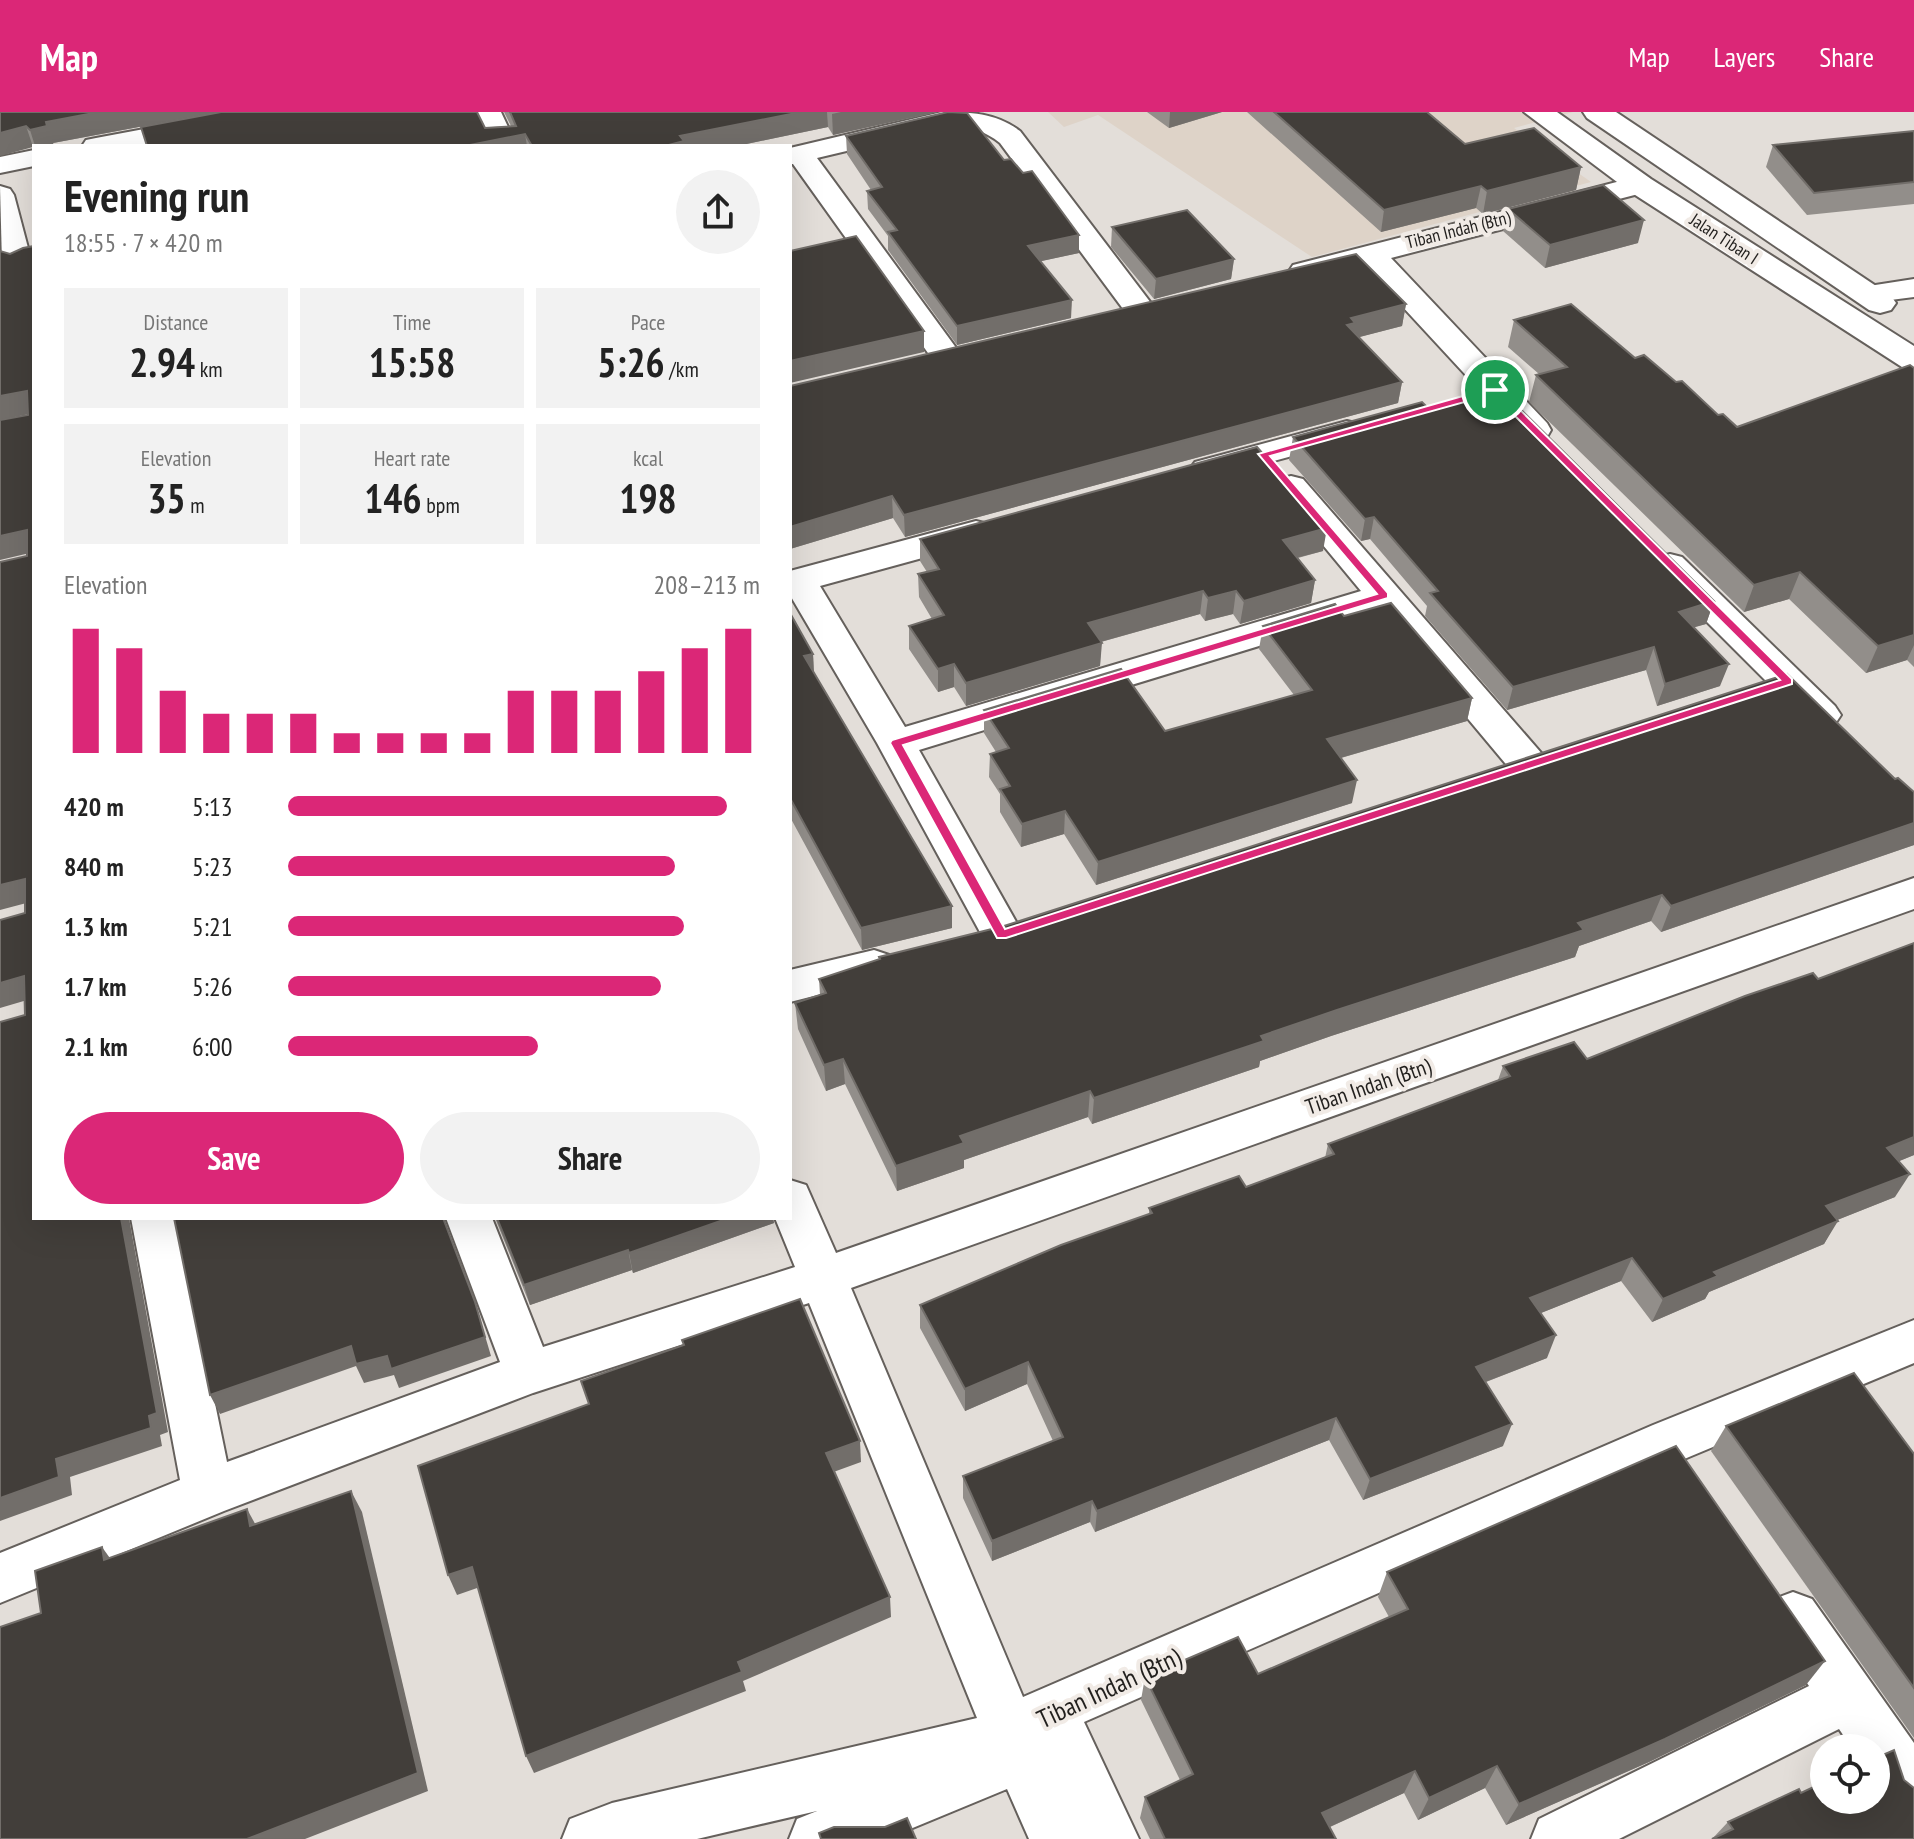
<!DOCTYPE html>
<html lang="en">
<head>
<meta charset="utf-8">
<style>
  body { margin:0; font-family:"PT Sans Narrow",sans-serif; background:#f2f2f2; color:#222; height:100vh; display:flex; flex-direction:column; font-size:30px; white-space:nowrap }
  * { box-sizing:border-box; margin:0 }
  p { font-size:26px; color:#767676 }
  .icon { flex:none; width:44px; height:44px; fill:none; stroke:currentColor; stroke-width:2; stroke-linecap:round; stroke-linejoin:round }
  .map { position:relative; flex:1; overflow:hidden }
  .side { position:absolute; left:32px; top:32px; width:760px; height:1076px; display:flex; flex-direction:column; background:#fff; border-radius:0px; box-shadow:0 8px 32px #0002 }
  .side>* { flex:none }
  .fabs { position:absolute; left:1810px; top:1622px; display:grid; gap:16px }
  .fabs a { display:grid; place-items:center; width:80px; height:80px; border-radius:50%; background:#fff; box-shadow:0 8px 32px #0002; font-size:40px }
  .pin { position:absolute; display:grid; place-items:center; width:68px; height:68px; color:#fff; margin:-34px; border:4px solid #fff; border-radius:50%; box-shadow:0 2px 8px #0007 }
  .round { display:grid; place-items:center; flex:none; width:84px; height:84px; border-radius:42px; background:#f2f2f2 }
  .head { display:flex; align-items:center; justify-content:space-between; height:136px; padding:0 32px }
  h1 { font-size:44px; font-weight:700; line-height:60px }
  .figures { display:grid; grid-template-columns:repeat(3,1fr); gap:12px; height:136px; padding:8px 32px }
  .figures div { display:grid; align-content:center; border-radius:0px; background:#f2f2f2; text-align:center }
  .figures b { font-size:40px; font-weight:700 }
  .figures small { font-size:22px; font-weight:400 }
  .figures p { font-size:22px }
  .chart { height:224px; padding:16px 32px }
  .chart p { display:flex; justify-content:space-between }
  .chart svg { width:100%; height:144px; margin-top:8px; stroke:#db2777; stroke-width:6 }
  .button { display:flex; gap:16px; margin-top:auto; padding:16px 32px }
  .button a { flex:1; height:92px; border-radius:48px; background:#db2777; color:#fff; font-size:32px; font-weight:700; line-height:92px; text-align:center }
  .button a+a { background:#f2f2f2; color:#222 }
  ul { padding:0 32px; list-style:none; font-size:26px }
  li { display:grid; grid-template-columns:128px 96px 1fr; align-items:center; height:60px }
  li i { height:20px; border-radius:10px; background:#db2777 }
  header { display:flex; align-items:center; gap:48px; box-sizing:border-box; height:112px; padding:0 40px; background:#db2777; color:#fff }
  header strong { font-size:38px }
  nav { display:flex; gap:44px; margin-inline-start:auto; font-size:28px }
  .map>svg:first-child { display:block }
  .built { fill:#ded3c8 }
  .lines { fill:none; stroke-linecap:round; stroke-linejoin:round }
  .minor-casing { stroke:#65605c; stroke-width:4 }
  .tertiary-casing { stroke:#65605c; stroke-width:4 }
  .minor { fill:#fff; fill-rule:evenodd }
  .tertiary { fill:#fff; fill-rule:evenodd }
  .wall { fill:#928e8a }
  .shaded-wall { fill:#726e6a }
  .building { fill:#423e3a; stroke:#726e6a; stroke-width:2 }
  .route { fill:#db2777; stroke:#fff; stroke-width:2; fill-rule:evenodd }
  .labels { text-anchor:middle; stroke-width:8; stroke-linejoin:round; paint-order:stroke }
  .far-street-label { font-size:18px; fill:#211f1d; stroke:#f1ebe6 }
  .street-label { font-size:22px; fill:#211f1d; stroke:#f1ebe6 }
  .near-street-label { font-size:26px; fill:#211f1d; stroke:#f1ebe6 }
</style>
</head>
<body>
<header>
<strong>Map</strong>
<nav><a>Map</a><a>Layers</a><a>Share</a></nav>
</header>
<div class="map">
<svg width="1914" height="1727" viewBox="0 0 1914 1727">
  <rect width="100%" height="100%" fill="#e3ded9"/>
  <path class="built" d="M1048 0H1573L1514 16 1591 70 1312 145 1098 3 1064 15Z"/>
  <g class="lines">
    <g class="minor-casing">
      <g id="minor">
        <path d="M235 0H293L289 6 279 8 141 34H82L86 28 96 26Z"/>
        <path d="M473 0H501L517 34H489Z"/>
        <path d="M942 0C971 0 996 1 1020 19L1154 195 1158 202 1154 209 1143 211 1132 209 1000 31C985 19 971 15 952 14L817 46 965 248 960 255 949 257 938 255 793 52H790V36Z"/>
        <path d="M34 38V54L0 61V45Z"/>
        <path d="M1640 64 1650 67 1654 73 1650 79 1391 146 1547 311 1551 318 1547 325 1535 328 1523 325 1364 153 1304 168 1293 165 1289 159 1293 153Z"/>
        <path d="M0 74 10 77 14 83 32 151 28 157 17 160 6 157 2 151Z"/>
        <path d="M1914 167V185L1867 191 1856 188 1852 182 1856 176Z"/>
        <path d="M1347 309 1359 312 1363 319 1359 326 1207 367 1195 364 1190 357 1195 350Z"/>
        <path d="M1291 364 1303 367 1543 643 1548 653 1543 663 1529 666 1515 663 1377 498 919 638 1023 822 1017 833 1002 838 987 833 877 631 790 483V459L976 409 988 412 993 420 988 428 820 474 905 615 1361 479 1274 374 1279 367Z"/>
        <path d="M1670 442 1682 445 1835 594 1841 603 1835 612 1822 616 1809 612 1658 461 1652 453 1658 445Z"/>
        <path d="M1914 766V797L851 1176 1023 1585 1653 1313 1914 1208V1251L1689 1345 1084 1610 1139 1727H1029L1007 1677 886 1727H789L797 1707 817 1699 697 1727H562L570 1707 612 1691 977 1606 809 1191 533 1281 224 1399 0 1491V1441L180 1368 131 1106H177L227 1350 500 1250 446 1106H492L543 1235 795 1155 775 1106H790V1068L806 1073 836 1141Z"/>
        <path d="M874 838 889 843 895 854 889 865 790 890V858Z"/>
        <path d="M1793 1480 1812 1487 1914 1631V1706C1877 1690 1876 1673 1876 1636H1852L1839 1617 1619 1727H1531L1539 1707 1809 1574 1774 1523 1767 1505 1774 1487Z"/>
      </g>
    </g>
    <g class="tertiary-casing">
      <g id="tertiary">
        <path d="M1524 0H1557L1651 67 1914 234V258L1902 255 1629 79Z"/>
        <path d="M1583 0H1616L1891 184 1896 191 1891 198 1880 201 1869 198 1587 6Z"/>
      </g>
    </g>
    <use href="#minor" class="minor"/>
    <use href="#tertiary" class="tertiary"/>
  </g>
  <g class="wall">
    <path d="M0 0H219L53 31 54 34H34V36Z"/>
    <path d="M504 0H937L833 23 828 15 737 34H147L511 14Z"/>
    <path d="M1147 0H1222L1169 16Z"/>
    <path d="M1247 0H1427L1465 32 1581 55 1576 78 1483 102 1476 96 1381 120Z"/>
    <path d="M1914 19V92L1807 103 1766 55 1773 33Z"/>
    <path d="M846 24 1079 141 1041 149 1071 206 957 233 888 138V124L868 97 867 79 871 78 847 42Z"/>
    <path d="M1508 97 1638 131 1545 156 1503 119Z"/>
    <path d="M1112 115 1234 147 1231 167 1154 187 1111 135Z"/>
    <path d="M1406 192 1402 214 1359 225 1402 270 1398 291 905 425 893 406 790 437V274Z"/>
    <path d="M1514 208 1635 246 1676 270 1718 303 1737 315 1914 256V555L1907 548 1866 561 1789 487 1744 500 1529 290 1536 263 1539 262 1508 235Z"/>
    <path d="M1427 295 1714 489 1706 512 1694 515 1720 574 1657 594 1646 558 1507 598 1425 504 1427 494 1370 427 1361 429 1289 348 1293 325Z"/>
    <path d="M920 427 1323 439 1298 446 1315 468 1311 491 1240 512 1233 502 1205 509 1200 502 1101 530 1100 554 966 594 954 575 938 580 909 537V514L932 507 919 485 918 462 927 460 920 449Z"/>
    <path d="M790 501 813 542 814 561 952 816 862 838 790 705Z"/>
    <path d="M1344 504 1472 586 1467 609 1341 646 1352 691 1096 773 1064 722 1021 735 1000 700V682L989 665 990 642 996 640 984 621V598L1165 619 1294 583 1259 537 1263 514Z"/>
    <path d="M1895 667 1914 680V733L1661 820 1651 809 1579 834 1575 845 1331 924 1260 949 1259 955 1092 1012 1088 1005 964 1048V1056L897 1079 845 972 826 979 798 917 795 891 820 883 819 867 879 848V845Z"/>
    <path d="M1914 831V1043L1899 1049 1895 1085 1837 1108 1824 1132 1709 1180 1705 1187 1652 1210 1621 1169 1541 1201 1547 1246 1486 1270 1503 1334 1363 1388 1329 1328 1095 1420 1090 1410 992 1449 963 1386V1364L1053 1329 1027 1272 965 1299 920 1216V1193L1149 1102V1096L1246 1075 1325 1046 1328 1032 1498 968 1503 954 1587 947 1818 867Z"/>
    <path d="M495 1106H773L774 1111 633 1161 632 1158 530 1193Z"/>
    <path d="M1726 1314 1914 1342V1626L1711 1339Z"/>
    <path d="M1387 1460 1806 1573 1649 1650 1506 1713 1485 1676 1418 1708 1404 1681 1330 1715 1336 1727H1150L1140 1706 1145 1685 1180 1668 1141 1588 1145 1565 1258 1562 1389 1505 1378 1485Z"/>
    <path d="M1904 1668 1712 1727 1728 1710 1801 1681Z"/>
  </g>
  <g class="shaded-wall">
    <path d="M99 0H219L53 31 54 34H35L30 18 46 10Z"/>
    <path d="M801 0H827L828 15 737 34H665L680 24Z"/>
    <path d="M841 0H937L833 23 832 2Z"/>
    <path d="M1170 0H1222L1169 16Z"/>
    <path d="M26 14 33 35 0 44V21Z"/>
    <path d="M525 22 527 34H465Z"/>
    <path d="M1581 55 1576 78 1483 102 1487 79Z"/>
    <path d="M1481 74 1476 96 1381 120 1384 98Z"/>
    <path d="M1644 108 1638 131 1545 156 1550 133Z"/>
    <path d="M1079 123V141L1028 152V134Z"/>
    <path d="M1234 147 1231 167 1154 187 1156 167Z"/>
    <path d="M1072 188 1071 206 957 233V214Z"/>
    <path d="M1406 192 1402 214 1352 227 1347 213 1351 206Z"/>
    <path d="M924 219V240L790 271V249Z"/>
    <path d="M1402 270 1398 291 905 425 904 403Z"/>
    <path d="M27 279 34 301 0 308V284Z"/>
    <path d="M892 384 893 406 790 437V415Z"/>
    <path d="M1374 405 1370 427 1361 429 1365 407Z"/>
    <path d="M1327 416 1323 439 1280 450 1283 428Z"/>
    <path d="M27 418 34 440 0 448V424Z"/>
    <path d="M1800 460 1789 487 1744 500 1754 473Z"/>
    <path d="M1315 468 1311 491 1240 512 1244 489Z"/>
    <path d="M1203 479 1200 502 1086 534 1088 511Z"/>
    <path d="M1236 479 1233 502 1205 509 1208 486Z"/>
    <path d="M1714 489 1706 512 1671 522 1679 500Z"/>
    <path d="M1914 523V533L1907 548 1866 561 1878 534Z"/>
    <path d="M1102 531 1100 554 966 594V571Z"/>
    <path d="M1654 535 1646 558 1507 598 1513 575Z"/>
    <path d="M813 542 814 564 804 544Z"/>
    <path d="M954 552V575L938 580V557Z"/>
    <path d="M1729 552 1720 574 1657 594 1665 572Z"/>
    <path d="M1472 586 1467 609 1323 651 1327 627Z"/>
    <path d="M1357 668 1352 691 1096 773 1098 750Z"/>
    <path d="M1065 699 1064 722 1021 735 1022 712Z"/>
    <path d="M1914 711V733L1661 820 1671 794Z"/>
    <path d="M25 767 34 789 0 798V773Z"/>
    <path d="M1662 783 1651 809 1579 834 1575 845 1331 924 1260 949 1259 955 1092 1012 1094 986 1261 924 1578 811Z"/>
    <path d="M952 794V816L862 838 861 816Z"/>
    <path d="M24 864 34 886 0 896V871Z"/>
    <path d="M843 947 845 972 826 979 824 953Z"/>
    <path d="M1090 979 1088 1005 964 1048V1056L897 1079 896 1054 960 1024Z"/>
    <path d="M1914 1025V1043L1873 1060 1887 1036Z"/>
    <path d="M1910 1062 1895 1085 1812 1118 1826 1094Z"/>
    <path d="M121 1106H129L168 1320 160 1323 162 1334 70 1365 72 1383 0 1409V1386L56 1347Z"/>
    <path d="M729 1106H773L774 1111 633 1161 629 1141Z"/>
    <path d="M1838 1109 1824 1132 1709 1180 1705 1187 1652 1210 1663 1187 1714 1160Z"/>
    <path d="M628 1138 632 1158 530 1193 524 1173Z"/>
    <path d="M1632 1146 1621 1169 1521 1209 1530 1186Z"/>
    <path d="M475 1190 491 1244 399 1276 394 1263 364 1271 356 1254 220 1302 210 1283Z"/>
    <path d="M1556 1223 1547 1246 1467 1277 1476 1255Z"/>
    <path d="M1028 1250 1027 1272 965 1299V1277Z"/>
    <path d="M1336 1306 1329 1328 1095 1420 1097 1399Z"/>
    <path d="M1512 1312 1503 1334 1363 1388 1370 1367Z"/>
    <path d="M860 1329 861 1350 828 1362 826 1341Z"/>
    <path d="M351 1379 362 1400 428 1679 305 1727H247Z"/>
    <path d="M1092 1389 1090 1410 992 1449V1429Z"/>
    <path d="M247 1397 259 1419 250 1414Z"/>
    <path d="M102 1435 117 1456 104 1448Z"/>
    <path d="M472 1455 480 1475 457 1483 448 1463Z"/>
    <path d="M890 1485 891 1505 743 1569 746 1579 534 1661 526 1644 738 1550Z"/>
    <path d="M1825 1549 1806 1573 1649 1650 1506 1713 1519 1692Z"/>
    <path d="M1497 1654 1485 1676 1418 1708 1429 1686Z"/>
    <path d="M1415 1659 1404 1681 1314 1722 1322 1701Z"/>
  </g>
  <g class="building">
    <path d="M0 0H99L46 10 47 14 30 18 26 14 0 21Z"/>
    <path d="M221 0H477L485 16 516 14 510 0H801L680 24 684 29 665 34H532L525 22 465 34H147L141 15Z"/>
    <path d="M948 0 967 1 1004 48 1011 47 1023 61 1032 59 1079 123 1028 134 1072 188 957 214 888 120 897 118 867 79 882 75 846 24Z"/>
    <path d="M1274 0H1427L1465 32 1534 16 1581 55 1487 79 1481 74 1384 98Z"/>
    <path d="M1914 19V70L1814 81 1773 33Z"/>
    <path d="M1603 73 1644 108 1550 133 1508 97Z"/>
    <path d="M1187 98 1234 147 1156 167 1112 115Z"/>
    <path d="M856 124 924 219 790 249V139Z"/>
    <path d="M34 134V1106H121L157 1301 149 1304 151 1316 56 1347 59 1365 0 1386V910L25 903 24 864 0 871V808L25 801V767L0 773V450L27 444V418L0 424V308L28 303 27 279 0 284V139L10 142 23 136Z"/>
    <path d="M1356 142 1406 192 1351 206 1355 211 1347 213 1402 270 904 403 892 384 790 415V274Z"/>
    <path d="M1571 192 1635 246 1644 243 1676 270 1682 269 1718 303 1723 302 1737 315 1910 253 1914 256V523L1878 534 1800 460 1754 473 1536 263 1567 255 1514 208Z"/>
    <path d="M1499 276 1714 489 1679 500 1729 552 1665 572 1654 535 1513 575 1430 481 1438 479 1374 405 1365 407 1293 325 1422 290 1427 295Z"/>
    <path d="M1257 335 1327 416 1283 428 1315 468 1244 489 1236 479 1208 486 1203 479 1088 511 1102 531 966 571 954 552 938 557 909 514 944 503 918 462 939 457 920 427Z"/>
    <path d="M1391 491 1472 586 1327 627 1357 668 1098 750 1065 699 1022 712 1000 677 1010 674 990 642 1009 636 984 598 1121 557 1165 619 1312 578 1263 514 1335 492 1344 504Z"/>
    <path d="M790 501 813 542 804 544 952 794 861 816 790 686Z"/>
    <path d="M1787 562 1895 667 1898 666 1914 680V711L1671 794 1662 783 1578 811 1584 818 1337 898 1261 924 1264 929 1094 986 1090 979 960 1024 964 1031 896 1054 843 947 824 953 795 891 826 881 819 867 880 847 879 845 1004 814Z"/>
    <path d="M1914 831V1025L1887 1036 1910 1062 1826 1094 1838 1109 1714 1160 1718 1164 1663 1187 1632 1146 1530 1186 1556 1223 1476 1255 1512 1312 1370 1367 1336 1306 1097 1399 1092 1389 992 1429 963 1364 1063 1325 1028 1250 965 1277 920 1193 1061 1133 1152 1101 1149 1096 1239 1064 1246 1075 1334 1042 1328 1032 1510 964 1503 954 1574 930 1587 947 1745 884 1813 861 1818 867Z"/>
    <path d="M174 1106H443L475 1190 485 1225 391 1257 387 1244 356 1252 351 1234 210 1283Z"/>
    <path d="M497 1106H729L629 1141 628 1138 524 1173Z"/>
    <path d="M800 1187 860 1329 826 1341 890 1485 738 1550 742 1560 526 1644 472 1455 448 1463 418 1354 589 1292 581 1269 684 1233 682 1228Z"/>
    <path d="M1854 1261 1914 1342V1576L1726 1314Z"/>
    <path d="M1676 1334 1825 1549 1665 1627 1519 1692 1497 1654 1429 1686 1415 1659 1322 1701 1336 1727H1165L1145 1685 1193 1662 1145 1565 1238 1525 1258 1562 1408 1497 1387 1460Z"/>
    <path d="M351 1379 418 1661 247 1727H0V1515L41 1501 35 1459 102 1435 104 1448 247 1397 250 1414Z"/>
    <path d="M1894 1638 1904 1668 1914 1676V1727H1712L1733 1717 1728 1710 1799 1677 1801 1681 1824 1670V1688H1876V1646Z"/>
    <path d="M907 1706 916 1727H821L819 1721 834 1715H885Z"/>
  </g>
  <path class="route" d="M1491 276H1498L1792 567V572L1006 826H997L890 631 892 628 1377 482 1258 342ZM1493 282 1780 568 1005 817 903 633 1388 486V481L1270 344Z"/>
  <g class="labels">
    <g class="far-street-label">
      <text transform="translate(1458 118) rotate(-14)" y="6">Tiban Indah (Btn)</text>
      <text transform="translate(1724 127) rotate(33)" y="6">Jalan Tiban I</text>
    </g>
    <g class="street-label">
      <text transform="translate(1368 974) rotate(-19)" y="8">Tiban Indah (Btn)</text>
    </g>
    <g class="near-street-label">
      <text transform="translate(1109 1576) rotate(-25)" y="9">Tiban Indah (Btn)</text>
    </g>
  </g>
</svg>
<div class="fabs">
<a><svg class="icon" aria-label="locate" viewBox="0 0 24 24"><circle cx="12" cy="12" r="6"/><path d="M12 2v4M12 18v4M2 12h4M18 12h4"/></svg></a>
</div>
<div class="pin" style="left:1495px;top:278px;background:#1e9e55"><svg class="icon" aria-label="arrive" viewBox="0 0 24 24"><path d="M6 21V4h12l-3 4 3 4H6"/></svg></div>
<section class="side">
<div class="head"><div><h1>Evening run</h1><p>18:55 · 7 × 420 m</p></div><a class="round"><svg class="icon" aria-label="share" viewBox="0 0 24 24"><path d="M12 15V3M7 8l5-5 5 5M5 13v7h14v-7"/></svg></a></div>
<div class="figures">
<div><p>Distance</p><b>2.94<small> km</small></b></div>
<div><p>Time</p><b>15:58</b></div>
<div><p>Pace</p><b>5:26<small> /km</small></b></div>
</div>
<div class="figures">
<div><p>Elevation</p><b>35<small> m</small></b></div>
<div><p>Heart rate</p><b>146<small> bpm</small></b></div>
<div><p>kcal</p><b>198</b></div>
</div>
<div class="chart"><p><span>Elevation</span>208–213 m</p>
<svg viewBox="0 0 160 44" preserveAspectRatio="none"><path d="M5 44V6M15 44V12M25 44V25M35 44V32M45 44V32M55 44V32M65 44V38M75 44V38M85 44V38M95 44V38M105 44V25M115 44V25M125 44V25M135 44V19M145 44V12M155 44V6"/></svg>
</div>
<ul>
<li><b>420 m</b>5:13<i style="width:93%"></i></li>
<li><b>840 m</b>5:23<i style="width:82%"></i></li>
<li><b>1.3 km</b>5:21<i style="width:84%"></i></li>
<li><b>1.7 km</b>5:26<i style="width:79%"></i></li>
<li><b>2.1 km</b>6:00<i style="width:53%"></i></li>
</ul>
<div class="button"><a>Save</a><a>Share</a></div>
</section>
</div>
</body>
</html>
